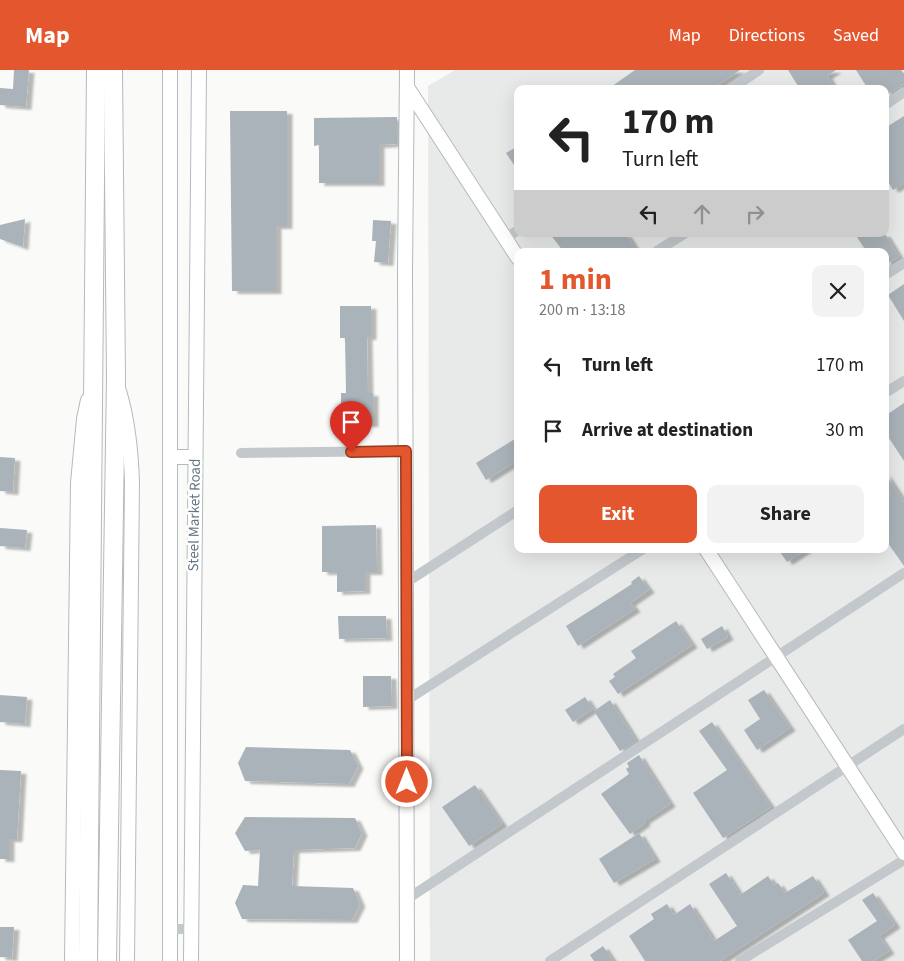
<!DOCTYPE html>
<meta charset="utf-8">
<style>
body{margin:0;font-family:"Source Sans 3",sans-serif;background:#f2f2f2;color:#222;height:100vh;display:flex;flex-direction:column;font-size:19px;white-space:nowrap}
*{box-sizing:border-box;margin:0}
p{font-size:16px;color:#767676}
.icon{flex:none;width:28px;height:28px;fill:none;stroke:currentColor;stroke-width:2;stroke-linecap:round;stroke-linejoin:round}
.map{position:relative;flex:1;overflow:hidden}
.panel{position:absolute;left:514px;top:178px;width:375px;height:305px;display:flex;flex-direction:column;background:#fff;border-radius:10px;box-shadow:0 5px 20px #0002}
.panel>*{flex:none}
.top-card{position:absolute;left:514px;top:15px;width:375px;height:152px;border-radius:10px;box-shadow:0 5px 20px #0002;background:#fff;color:#222;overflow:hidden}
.pin{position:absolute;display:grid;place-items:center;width:42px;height:42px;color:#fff;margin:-51px -21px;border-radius:50% 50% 50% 0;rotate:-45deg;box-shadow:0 0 5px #0007}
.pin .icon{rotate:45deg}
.me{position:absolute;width:55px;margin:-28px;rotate:0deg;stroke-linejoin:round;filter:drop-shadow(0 0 4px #0008)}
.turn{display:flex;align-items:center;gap:18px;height:105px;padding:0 25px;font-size:22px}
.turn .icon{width:65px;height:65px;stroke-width:2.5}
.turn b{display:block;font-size:35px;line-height:42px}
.lanes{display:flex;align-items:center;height:48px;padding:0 25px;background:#0003;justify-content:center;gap:25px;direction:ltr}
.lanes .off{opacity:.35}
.round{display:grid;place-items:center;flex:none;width:52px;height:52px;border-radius:10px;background:#f2f2f2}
.headline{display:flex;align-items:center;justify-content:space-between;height:85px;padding:0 25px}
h1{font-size:30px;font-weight:700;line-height:38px;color:#e4572e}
.action{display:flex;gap:10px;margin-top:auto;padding:10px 25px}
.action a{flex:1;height:58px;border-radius:10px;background:#e4572e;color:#fff;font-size:20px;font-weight:700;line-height:58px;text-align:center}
.action a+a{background:#f2f2f2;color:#222}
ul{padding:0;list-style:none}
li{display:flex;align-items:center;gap:15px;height:65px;padding:0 25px}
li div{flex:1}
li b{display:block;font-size:19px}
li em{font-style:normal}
header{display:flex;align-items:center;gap:30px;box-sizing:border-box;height:70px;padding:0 25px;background:#e4572e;color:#fff}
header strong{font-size:24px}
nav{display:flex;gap:28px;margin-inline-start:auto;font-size:18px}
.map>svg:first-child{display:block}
.built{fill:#e8e9e9;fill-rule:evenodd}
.building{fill:#aab3b9;filter:url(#shadow)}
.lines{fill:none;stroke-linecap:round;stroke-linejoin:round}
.secondary-casing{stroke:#b3babf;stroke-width:16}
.highway-casing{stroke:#b4b9bd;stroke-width:20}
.street{stroke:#c3c8cc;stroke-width:10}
.secondary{stroke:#fff;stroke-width:14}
.highway{stroke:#fff;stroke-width:18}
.route-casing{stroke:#94391e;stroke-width:12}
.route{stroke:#e4572e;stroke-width:9}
.labels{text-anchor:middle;stroke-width:5;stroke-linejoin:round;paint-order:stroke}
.street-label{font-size:15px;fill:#657683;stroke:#fff}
</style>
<header>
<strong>Map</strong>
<nav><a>Map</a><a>Directions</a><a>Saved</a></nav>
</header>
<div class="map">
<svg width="904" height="891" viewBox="0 0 904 891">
<defs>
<filter id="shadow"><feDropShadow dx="5.5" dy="3" stdDeviation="1" flood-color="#0004"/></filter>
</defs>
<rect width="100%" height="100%" fill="#fafaf8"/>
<path class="built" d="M455,0h449v891h-474l-2,-875zM518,19h367v145h-367zM518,181h367v298h-367z"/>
<g class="building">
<polygon points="14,0 29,0 26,37 0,35 0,18 13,19"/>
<polygon points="635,0 740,0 712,19 608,19"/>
<polygon points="788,0 836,0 827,6 835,19 800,19"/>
<polygon points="856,0 901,0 904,4 904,14 885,26 885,19 868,19"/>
<polygon points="230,41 287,41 287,156 276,156 276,221 232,221"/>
<polygon points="904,46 904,113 893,120 885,107 885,58"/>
<polygon points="397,47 397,74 379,75 379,113 319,113 319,75 314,76 314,48"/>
<polygon points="518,76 518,101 506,83"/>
<polygon points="25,149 23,177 0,169 0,155"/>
<polygon points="373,150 391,151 388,193 374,192 376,171 372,171"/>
<polygon points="550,164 626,164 637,181 563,181"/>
<polygon points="855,164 885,164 899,187 885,195 885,181 866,181"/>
<polygon points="904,214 904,251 888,225"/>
<polygon points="340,236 371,236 371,267 367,267 368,323 373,323 373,354 341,354 341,323 346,323 345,268 340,268"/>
<polygon points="904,333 904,391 885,362 885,346"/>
<polygon points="518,367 518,390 486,410 476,393"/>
<polygon points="0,387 15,388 13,422 0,421"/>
<polygon points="885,403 904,432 904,496 885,469"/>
<polygon points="376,455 377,502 365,502 365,521 337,522 337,502 322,502 322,456"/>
<polygon points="0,458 27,460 25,478 0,476"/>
<polygon points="778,479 807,479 787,492"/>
<polygon points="639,506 649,520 630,533 635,539 578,576 566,556 632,514 631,512"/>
<polygon points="338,546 386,546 387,568 339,569"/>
<polygon points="676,551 692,575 618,624 609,611 615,607 613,604 636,588 631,581"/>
<polygon points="722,556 728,567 707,579 701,569"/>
<polygon points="363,606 391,606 392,636 363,637"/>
<polygon points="764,620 790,658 757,680 744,660 760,649 748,630"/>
<polygon points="0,625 27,627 25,654 0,652"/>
<polygon points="585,627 593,639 573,652 565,640"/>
<polygon points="610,630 636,671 620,681 594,641"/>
<polygon points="712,652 771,737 723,768 693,723 727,700 699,661"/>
<polygon points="246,677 350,680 358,696 349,714 245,711 238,693"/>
<polygon points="639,685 670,734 644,751 645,753 630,764 601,724 629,704 626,699 629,697 627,693"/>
<polygon points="0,700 21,701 17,769 9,769 9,789 0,789"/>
<polygon points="475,715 502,754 469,776 442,737"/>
<polygon points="245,747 355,748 362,763 355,778 294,780 292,816 353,818 360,834 352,850 242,849 235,833 243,815 258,816 260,780 245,781 235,763"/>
<polygon points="639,763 655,789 614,813 599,789"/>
<polygon points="726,803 740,825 768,806 774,815 778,813 785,823 813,806 824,823 720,891 645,891 629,866 654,849 651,844 667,834 674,845 690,834 714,871 737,856 709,814"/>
<polygon points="873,823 895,855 879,866 889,881 873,891 862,891 848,870 877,851 862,830"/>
<polygon points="0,857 14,857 12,888 0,887"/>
<polygon points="603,876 613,891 594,891 590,885"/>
</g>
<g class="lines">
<g class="secondary-casing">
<g id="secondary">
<polyline points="407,17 518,188"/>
<path d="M119,321c9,30 12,59 13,91l-5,479"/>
<polyline points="170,387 195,387"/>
<polyline points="706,479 904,783"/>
<polyline points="72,891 78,413 84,349 88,330"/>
<polyline points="170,891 170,0"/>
<polyline points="191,891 199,0"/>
<polyline points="407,891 405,200 407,0"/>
</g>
</g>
<g class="highway-casing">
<g id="highway">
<polyline points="88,891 96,0"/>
<polyline points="107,891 116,308 113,0"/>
</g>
</g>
<g class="street">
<polyline points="731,19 759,0"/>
<polyline points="885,35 904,22"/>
<polyline points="505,169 518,160"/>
<polyline points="657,181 684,164"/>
<polyline points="885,205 904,193"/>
<polyline points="885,323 904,311"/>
<polyline points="241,383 406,381"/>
<polyline points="407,512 518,440"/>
<polyline points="407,630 643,479"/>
<polyline points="407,829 904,503"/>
<polyline points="170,859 192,859"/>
<polyline points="550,891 904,659"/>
<polyline points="740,891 904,790"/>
</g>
<use href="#secondary" class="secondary"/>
<use href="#highway" class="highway"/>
</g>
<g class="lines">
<g class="route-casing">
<polyline id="route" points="351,382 406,381 407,712"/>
</g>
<use href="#route" class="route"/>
</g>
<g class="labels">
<g class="street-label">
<text transform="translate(194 445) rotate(-89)" y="5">Steel Market Road</text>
</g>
</g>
</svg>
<div class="pin" style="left:351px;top:382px;background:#d93025"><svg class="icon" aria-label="arrive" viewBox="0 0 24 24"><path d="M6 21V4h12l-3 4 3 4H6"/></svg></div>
<svg class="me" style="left:407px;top:712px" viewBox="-20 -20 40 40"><circle r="17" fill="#e4572e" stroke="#fff" stroke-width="3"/><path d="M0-11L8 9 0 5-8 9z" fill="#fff"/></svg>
<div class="top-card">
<div class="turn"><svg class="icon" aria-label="left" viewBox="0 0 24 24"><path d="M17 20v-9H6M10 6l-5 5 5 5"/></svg><div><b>170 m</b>Turn left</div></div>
<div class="lanes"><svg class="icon" aria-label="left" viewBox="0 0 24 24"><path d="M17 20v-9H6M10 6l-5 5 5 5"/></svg><svg class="icon off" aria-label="ahead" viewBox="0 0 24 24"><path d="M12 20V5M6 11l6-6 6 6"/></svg><svg class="icon off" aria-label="right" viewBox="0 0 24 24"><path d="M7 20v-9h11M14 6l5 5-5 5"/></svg></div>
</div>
<section class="panel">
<div class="headline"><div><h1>1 min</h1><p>200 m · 13:18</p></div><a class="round"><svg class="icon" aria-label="close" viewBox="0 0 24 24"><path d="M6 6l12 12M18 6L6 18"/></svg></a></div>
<ul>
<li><svg class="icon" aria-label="left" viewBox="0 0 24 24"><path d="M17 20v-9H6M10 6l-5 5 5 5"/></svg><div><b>Turn left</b></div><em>170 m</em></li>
<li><svg class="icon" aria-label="arrive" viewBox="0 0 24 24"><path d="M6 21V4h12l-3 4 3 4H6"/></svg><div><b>Arrive at destination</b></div><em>30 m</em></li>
</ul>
<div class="action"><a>Exit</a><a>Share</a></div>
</section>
</div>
